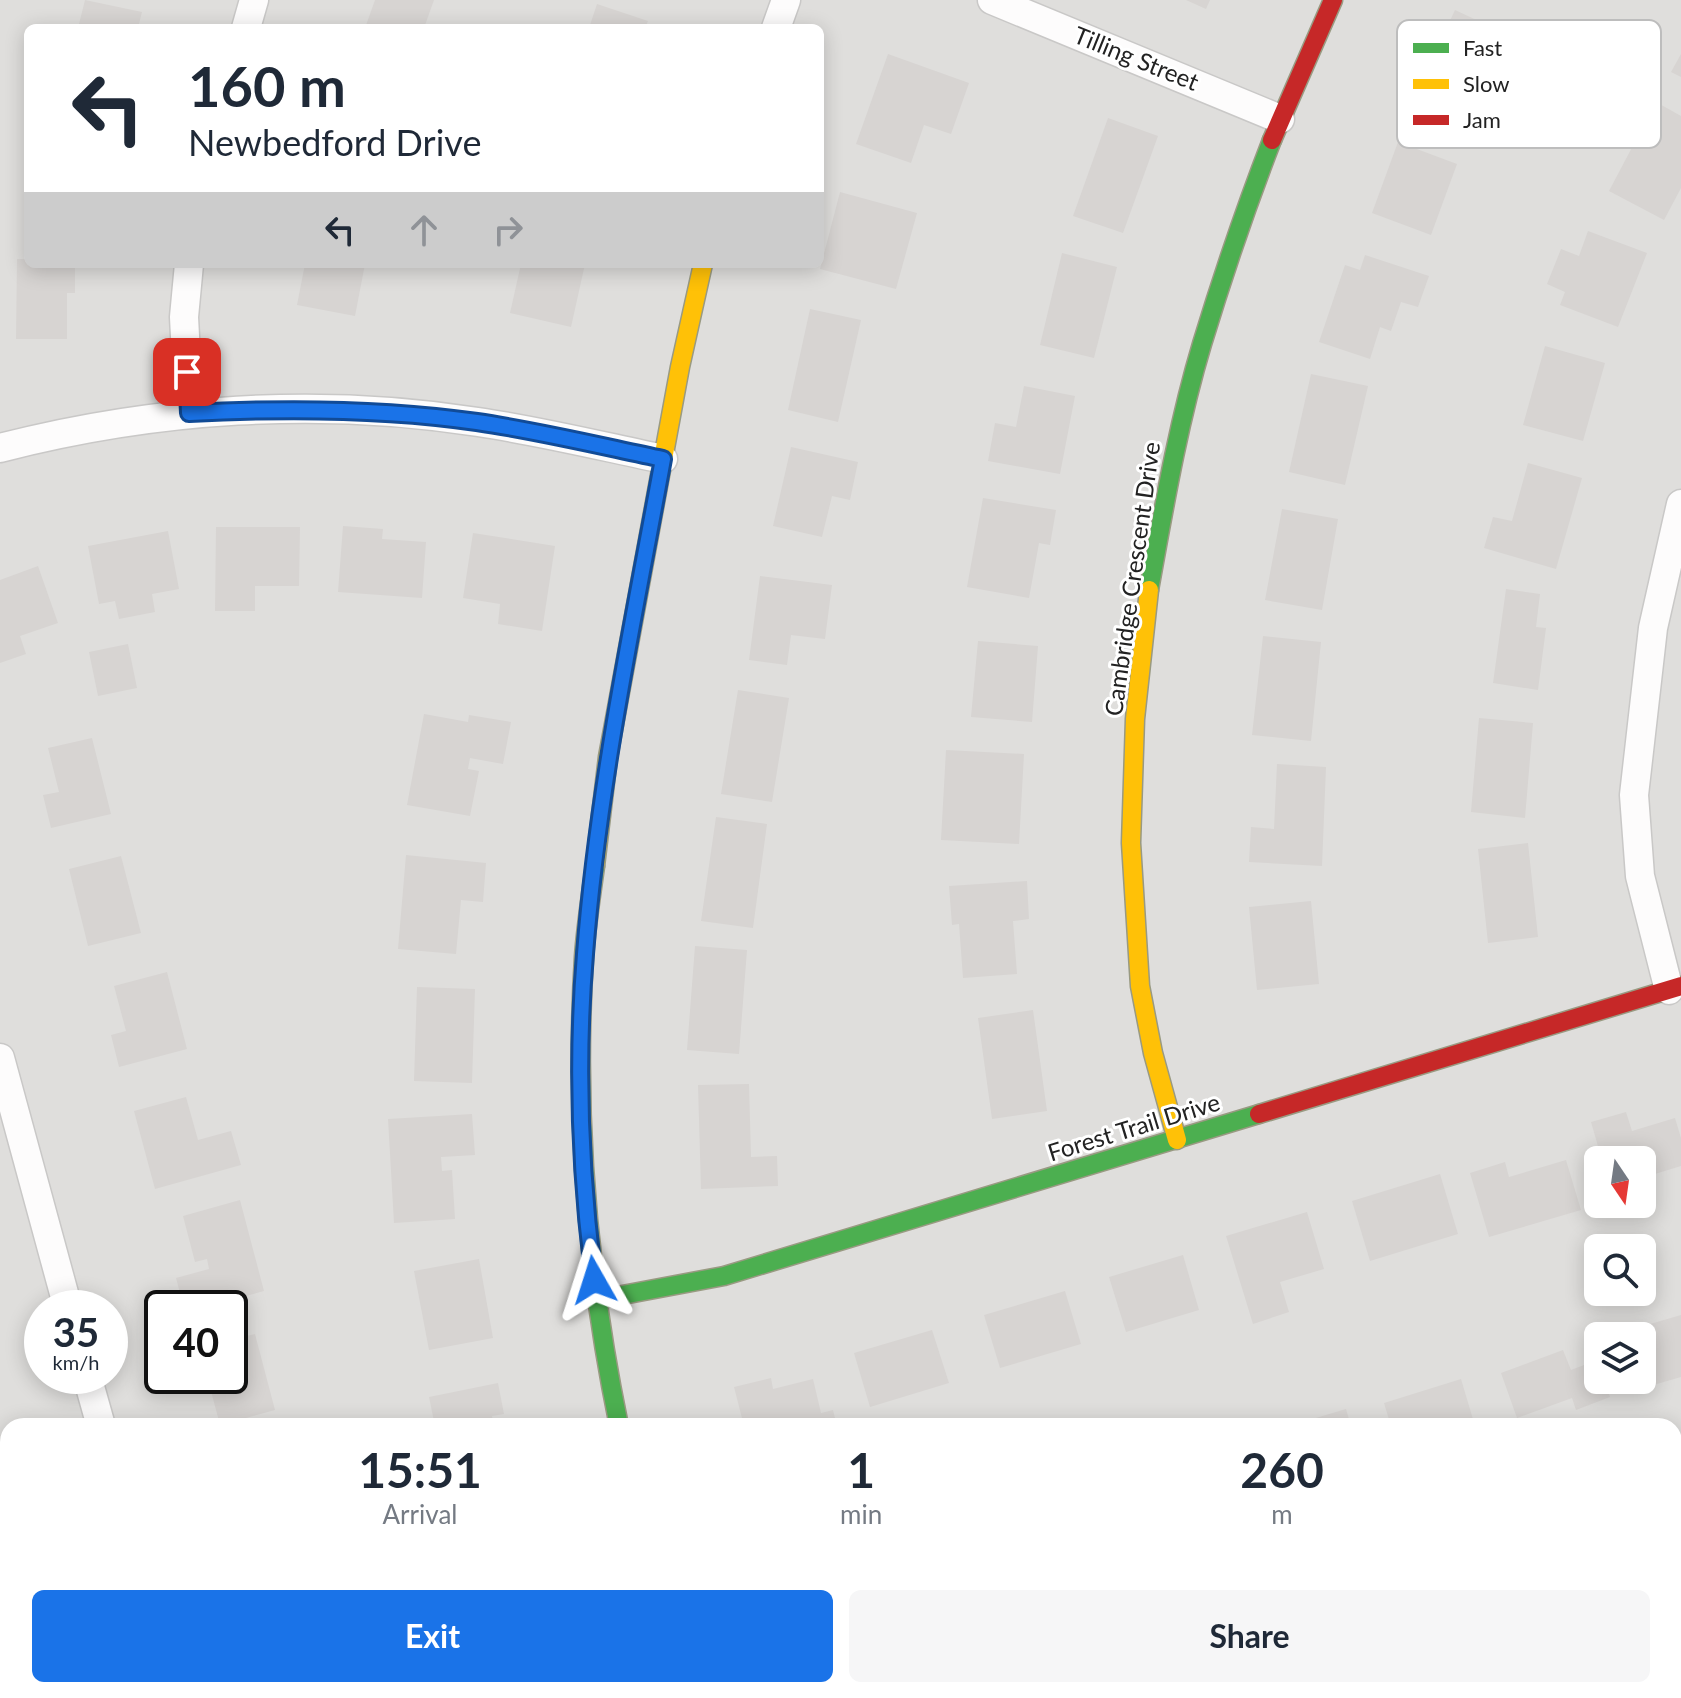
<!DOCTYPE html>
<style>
body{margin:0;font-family:Lato,sans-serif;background:#f6f6f7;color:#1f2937;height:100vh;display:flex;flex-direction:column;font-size:30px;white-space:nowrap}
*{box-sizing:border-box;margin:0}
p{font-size:26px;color:#747a83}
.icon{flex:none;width:44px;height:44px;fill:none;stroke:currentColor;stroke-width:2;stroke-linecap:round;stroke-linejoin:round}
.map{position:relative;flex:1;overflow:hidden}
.panel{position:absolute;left:0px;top:1418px;width:1682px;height:280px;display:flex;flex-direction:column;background:#fff;border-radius:24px 24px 0 0;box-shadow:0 4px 20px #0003}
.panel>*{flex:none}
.hud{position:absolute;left:24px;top:24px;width:800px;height:244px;border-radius:12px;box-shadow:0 4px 20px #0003;background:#fff;color:#1f2937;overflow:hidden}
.needle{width:52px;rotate:167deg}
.buttons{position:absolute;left:1584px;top:1146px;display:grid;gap:16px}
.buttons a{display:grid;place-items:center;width:72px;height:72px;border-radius:12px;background:#fff;box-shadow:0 4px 20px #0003;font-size:40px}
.speed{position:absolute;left:24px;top:1290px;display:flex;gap:16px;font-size:40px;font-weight:700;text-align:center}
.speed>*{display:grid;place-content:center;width:104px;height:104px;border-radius:50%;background:#fff;box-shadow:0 4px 20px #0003;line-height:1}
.speed small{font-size:20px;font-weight:400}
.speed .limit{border:4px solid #111;border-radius:12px;background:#fff;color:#111}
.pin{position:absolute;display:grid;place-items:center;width:68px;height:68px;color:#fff;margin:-34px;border-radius:16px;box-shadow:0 4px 12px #0006}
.me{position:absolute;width:88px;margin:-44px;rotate:354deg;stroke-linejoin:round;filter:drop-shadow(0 0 6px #0008)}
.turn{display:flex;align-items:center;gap:28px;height:168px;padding:0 32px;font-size:36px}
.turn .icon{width:104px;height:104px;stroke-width:2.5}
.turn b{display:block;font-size:56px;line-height:68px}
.lanes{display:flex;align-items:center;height:76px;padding:0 32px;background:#0003;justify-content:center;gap:40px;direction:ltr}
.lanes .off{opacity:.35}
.eta{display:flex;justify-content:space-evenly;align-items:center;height:136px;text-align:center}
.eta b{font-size:48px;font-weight:700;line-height:56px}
.primary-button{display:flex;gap:16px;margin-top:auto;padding:16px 32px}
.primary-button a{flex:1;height:92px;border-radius:12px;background:#1a73e8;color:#fff;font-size:32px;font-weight:700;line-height:92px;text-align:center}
.primary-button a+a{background:#f6f6f7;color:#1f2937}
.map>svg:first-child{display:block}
.residential{fill:#dfdedc;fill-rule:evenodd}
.building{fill:#d7d4d2}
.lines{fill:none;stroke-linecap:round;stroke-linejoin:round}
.street-casing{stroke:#c9c8c7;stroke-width:31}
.fast-casing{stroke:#999a82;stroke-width:21}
.slow-casing{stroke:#999a82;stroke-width:21}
.jam-casing{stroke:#999a82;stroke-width:21}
.street{stroke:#fdfcfc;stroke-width:28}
.fast{stroke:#4caf50;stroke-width:18}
.slow{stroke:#ffc107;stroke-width:18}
.jam{stroke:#c62828;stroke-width:18}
.route-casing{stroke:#114b97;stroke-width:20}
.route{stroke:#1a73e8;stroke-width:14}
.labels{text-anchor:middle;stroke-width:6;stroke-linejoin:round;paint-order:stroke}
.street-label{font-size:24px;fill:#222;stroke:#fff}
.key{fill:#fff;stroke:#bdbdbd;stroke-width:2}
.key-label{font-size:22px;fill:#222}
</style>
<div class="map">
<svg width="1681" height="1698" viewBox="0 0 1681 1698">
<rect width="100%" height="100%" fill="#f0eeeb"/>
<path class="residential" d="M0,0h1681v1698h-1681zM28,28h792v236h-792zM1598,1160h44v44h-44zM1598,1248h44v44h-44zM42,1308h68v68h-68zM162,1308h68v68h-68zM1598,1336h44v44h-44zM8,1426h1666v264h-1666z"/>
<g class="building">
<polygon points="85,0 142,12 138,28 78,28"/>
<polygon points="375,0 434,0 424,28 365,28"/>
<polygon points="1186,0 1210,0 1206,9"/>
<polygon points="597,4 648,21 645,28 589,28"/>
<polygon points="1455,10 1526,43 1509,78 1488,68 1463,120 1414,97"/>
<polygon points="888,54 969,83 951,134 924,125 911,163 856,144"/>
<polygon points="1681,54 1681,77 1671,72"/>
<polygon points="1656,102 1681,116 1681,188 1664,220 1609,191"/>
<polygon points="1108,118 1158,136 1123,233 1073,216"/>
<polygon points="1398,142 1457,164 1431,235 1372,213"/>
<polygon points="840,192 917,213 896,289 820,269"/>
<polygon points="1588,231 1647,253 1618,327 1560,305 1565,292 1547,284 1561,249 1579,256"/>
<polygon points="1062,253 1117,267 1094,358 1040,345"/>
<polygon points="1365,255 1429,276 1418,307 1401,302 1391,331 1380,327 1370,359 1319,342 1345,265 1360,270"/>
<polygon points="17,259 28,259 28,264 75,264 75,293 67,293 67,339 16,339"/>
<polygon points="305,264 365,264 355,316 297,305"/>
<polygon points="521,264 585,264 571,327 510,313"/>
<polygon points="810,309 861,320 838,422 788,410"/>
<polygon points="1545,346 1605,363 1583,441 1523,425"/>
<polygon points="1311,374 1368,386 1345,485 1289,472"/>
<polygon points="1024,386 1075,396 1060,474 988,461 995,423 1016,427"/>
<polygon points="791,447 858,462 850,500 832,496 822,537 773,526"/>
<polygon points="1528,463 1582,478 1556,569 1484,548 1493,517 1512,521"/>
<polygon points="983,498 1056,510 1050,545 1039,543 1029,598 967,587"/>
<polygon points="1282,509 1338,519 1322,610 1265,600"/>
<polygon points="343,526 383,529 382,539 426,542 422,598 338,592"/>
<polygon points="216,527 300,527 299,586 255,586 255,611 215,611"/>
<polygon points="168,531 179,589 152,594 155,612 119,619 115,601 99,604 88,546"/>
<polygon points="473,533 555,546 542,631 498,624 500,604 463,598"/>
<polygon points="38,566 58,623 20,636 26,654 0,663 0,580"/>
<polygon points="760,576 832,585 825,639 791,635 787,665 749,660"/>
<polygon points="1506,589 1540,594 1536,627 1546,628 1538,690 1493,683"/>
<polygon points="1263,636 1321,642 1311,741 1252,735"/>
<polygon points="978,641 1038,646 1032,722 971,717"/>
<polygon points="128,644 137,688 98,696 89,652"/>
<polygon points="738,690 789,698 772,802 721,794"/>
<polygon points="424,714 468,722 469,715 511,722 503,764 470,758 468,769 479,771 470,816 407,805"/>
<polygon points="1479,718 1533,723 1525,818 1471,812"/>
<polygon points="92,738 111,814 51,828 43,795 59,792 48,748"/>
<polygon points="946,750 1024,754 1019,844 941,840"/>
<polygon points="1277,764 1326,767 1322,866 1249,862 1251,827 1274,829"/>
<polygon points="716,817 767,824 753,928 701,921"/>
<polygon points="1528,843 1538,937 1488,943 1478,849"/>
<polygon points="406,855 486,863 483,902 461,900 456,954 398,949"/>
<polygon points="121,856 141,933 88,946 69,869"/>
<polygon points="1027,881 1029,919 1013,921 1017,974 963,978 959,924 952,925 949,886"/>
<polygon points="1311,901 1319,984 1257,990 1249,907"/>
<polygon points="695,946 747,950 739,1054 687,1050"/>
<polygon points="167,972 187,1049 119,1067 111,1035 126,1031 114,986"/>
<polygon points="417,987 475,989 472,1083 414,1081"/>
<polygon points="1033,1010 1047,1111 992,1119 978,1018"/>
<polygon points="749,1084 751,1157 777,1156 778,1186 701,1189 698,1085"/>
<polygon points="186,1097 198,1140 231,1131 241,1165 155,1189 134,1111"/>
<polygon points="1626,1112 1632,1131 1675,1118 1681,1138 1681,1166 1645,1177 1648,1186 1642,1187 1642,1160 1602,1160 1591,1122"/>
<polygon points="472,1114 475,1155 441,1157 442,1171 452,1170 455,1219 394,1223 388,1119"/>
<polygon points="1566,1160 1581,1210 1489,1237 1470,1173 1505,1162 1509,1177"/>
<polygon points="1440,1174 1458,1234 1370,1261 1352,1201"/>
<polygon points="240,1200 264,1291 202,1308 184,1308 176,1278 209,1269 207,1259 195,1262 183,1216"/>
<polygon points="1307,1212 1324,1269 1280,1282 1289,1312 1253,1324 1226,1236"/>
<polygon points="1183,1255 1199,1310 1126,1332 1109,1277"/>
<polygon points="479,1259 493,1338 429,1350 414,1271"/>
<polygon points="1065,1291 1081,1344 1000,1368 984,1315"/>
<polygon points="1681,1315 1681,1377 1650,1386 1642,1361 1642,1336 1635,1336 1633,1329"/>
<polygon points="932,1330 949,1383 870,1407 854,1353"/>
<polygon points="255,1334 275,1410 220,1425 207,1376 230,1376 230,1340"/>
<polygon points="1563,1350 1571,1370 1597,1360 1598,1380 1604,1380 1610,1397 1576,1410 1572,1398 1517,1418 1501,1373"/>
<polygon points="771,1378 773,1389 813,1379 821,1413 833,1410 837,1426 744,1426 734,1387"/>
<polygon points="1461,1379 1475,1426 1391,1426 1384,1403"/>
<polygon points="498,1383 504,1414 492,1416 494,1426 435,1426 429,1397"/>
<polygon points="1346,1409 1351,1426 1311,1426 1309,1420"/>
<polygon points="0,1483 6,1500 0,1502"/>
<polygon points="8,1560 8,1649 0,1651 0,1562"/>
<polygon points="1681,1612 1681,1684 1674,1686 1674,1614"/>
<polygon points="10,1690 61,1690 63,1698 0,1698 0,1693"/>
<polygon points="515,1690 571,1690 573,1698 517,1698"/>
<polygon points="1421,1690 1480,1690 1483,1698 1397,1698"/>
</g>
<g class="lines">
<g class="street-casing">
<g id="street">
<polyline points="992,0 1280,119"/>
<polyline points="246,28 254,0"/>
<polyline points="776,28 786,0"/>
<polyline points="189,413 184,317 189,264"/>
<path d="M0,448c155,-40 319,-51 478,-26 62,9 123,24 185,37"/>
<polyline points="1669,990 1640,876 1634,795 1653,628 1681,504"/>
<polyline points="0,1058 68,1308"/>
<polyline points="87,1376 101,1426"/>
<polyline points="1674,1494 1681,1492"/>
<polyline points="173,1690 175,1698"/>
<polyline points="690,1690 693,1698"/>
<polyline points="1570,1690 1573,1698"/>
<polyline points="1004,1698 1030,1690"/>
</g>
</g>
<g class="fast-casing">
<g id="fast">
<path d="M1149,590c15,-83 29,-166 53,-246 21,-69 44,-137 70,-204"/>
<path d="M595,866c-4,30 -9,61 -11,91 -10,159 3,314 35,469"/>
<polyline points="596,1300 724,1276 1259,1114"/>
</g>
</g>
<g class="slow-casing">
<g id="slow">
<polyline points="1149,590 1135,719 1131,843 1140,986 1153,1053 1177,1140"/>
<polyline points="595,866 608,757 680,367 703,264"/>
</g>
</g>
<g class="jam-casing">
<g id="jam">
<polyline points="1272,140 1333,0"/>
<polyline points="1259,1114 1681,986"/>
</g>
</g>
<use href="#street" class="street"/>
<use href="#fast" class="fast"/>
<use href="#slow" class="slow"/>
<use href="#jam" class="jam"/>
</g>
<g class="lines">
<g class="route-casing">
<path id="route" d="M187,372l2,41c96,-5 192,-5 288,9 62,9 124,24 186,37 -30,164 -65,328 -78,495 -9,108 -5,218 9,326"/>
</g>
<use href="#route" class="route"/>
</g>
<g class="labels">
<g class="street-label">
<text transform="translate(1136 59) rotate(22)" y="8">Tilling Street</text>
<text transform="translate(1133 579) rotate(-82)" y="8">Cambridge Crescent Drive</text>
<text transform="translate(1134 1128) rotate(-17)" y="8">Forest Trail Drive</text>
</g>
</g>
<rect x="1397" y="20" width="264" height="128" rx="12" class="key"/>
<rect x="1413" y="43" width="36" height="10" fill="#4caf50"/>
<rect x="1413" y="79" width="36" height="10" fill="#ffc107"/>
<rect x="1413" y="115" width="36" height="10" fill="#c62828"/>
<g class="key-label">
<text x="1463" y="56">Fast</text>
<text x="1463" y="92">Slow</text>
<text x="1463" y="128">Jam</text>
</g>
</svg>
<div class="buttons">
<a><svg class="needle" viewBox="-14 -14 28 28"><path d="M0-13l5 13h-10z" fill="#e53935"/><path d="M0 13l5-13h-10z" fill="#747a83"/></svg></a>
<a><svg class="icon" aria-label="search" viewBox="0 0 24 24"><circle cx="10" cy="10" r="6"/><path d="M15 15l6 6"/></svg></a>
<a><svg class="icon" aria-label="layers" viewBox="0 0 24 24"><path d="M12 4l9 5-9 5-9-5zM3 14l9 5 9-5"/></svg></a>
</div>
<div class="speed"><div>35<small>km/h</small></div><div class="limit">40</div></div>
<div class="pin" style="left:187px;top:372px;background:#d93025"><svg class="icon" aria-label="arrive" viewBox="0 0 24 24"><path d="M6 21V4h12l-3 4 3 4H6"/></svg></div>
<svg class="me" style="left:594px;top:1280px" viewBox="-20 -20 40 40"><path d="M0-17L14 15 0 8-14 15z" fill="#1a73e8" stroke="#fff" stroke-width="4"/></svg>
<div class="hud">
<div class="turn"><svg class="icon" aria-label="left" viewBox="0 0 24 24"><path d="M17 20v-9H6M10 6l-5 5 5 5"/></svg><div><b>160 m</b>Newbedford Drive</div></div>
<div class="lanes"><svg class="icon" aria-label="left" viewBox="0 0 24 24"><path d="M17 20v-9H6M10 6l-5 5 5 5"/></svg><svg class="icon off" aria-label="ahead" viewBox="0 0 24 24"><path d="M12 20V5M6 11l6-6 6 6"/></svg><svg class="icon off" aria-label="right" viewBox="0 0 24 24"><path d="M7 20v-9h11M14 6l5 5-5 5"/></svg></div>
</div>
<section class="panel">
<div class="eta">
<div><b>15:51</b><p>Arrival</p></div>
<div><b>1</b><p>min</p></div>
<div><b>260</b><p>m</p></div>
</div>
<div class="primary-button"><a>Exit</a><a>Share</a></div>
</section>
</div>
